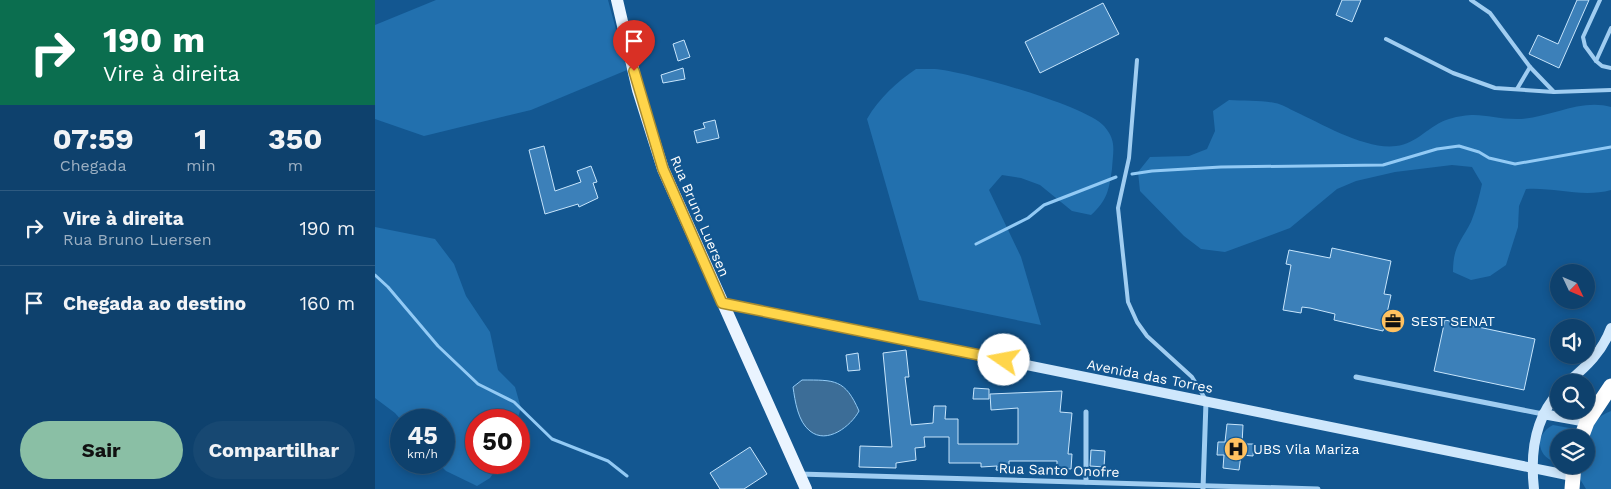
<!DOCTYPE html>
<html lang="pt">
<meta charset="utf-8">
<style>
body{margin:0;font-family:"Work Sans",sans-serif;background:#174872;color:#f1f3f6;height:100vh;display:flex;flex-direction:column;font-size:19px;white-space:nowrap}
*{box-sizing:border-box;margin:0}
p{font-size:16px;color:#9bafc2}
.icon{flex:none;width:28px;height:28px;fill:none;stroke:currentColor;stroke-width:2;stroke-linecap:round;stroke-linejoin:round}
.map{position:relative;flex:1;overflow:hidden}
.sheet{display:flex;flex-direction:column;background:#0e416d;width:375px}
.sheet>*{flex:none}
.hud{background:#0b6e4f;color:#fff;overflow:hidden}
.needle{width:32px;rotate:134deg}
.controls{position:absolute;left:1175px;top:264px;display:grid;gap:10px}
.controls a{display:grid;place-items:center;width:45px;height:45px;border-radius:50%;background:#0e416d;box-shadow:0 2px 8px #0003,0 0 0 1px #2e5a80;font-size:25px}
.speed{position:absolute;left:15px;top:409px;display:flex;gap:10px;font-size:25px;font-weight:700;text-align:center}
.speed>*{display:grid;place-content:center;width:65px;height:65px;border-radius:50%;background:#0e416d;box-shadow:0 2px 8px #0003,0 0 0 1px #2e5a80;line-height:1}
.speed small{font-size:12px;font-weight:400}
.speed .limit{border:8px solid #d22;background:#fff;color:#111}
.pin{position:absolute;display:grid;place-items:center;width:42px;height:42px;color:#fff;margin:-51px -21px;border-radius:50% 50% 50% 0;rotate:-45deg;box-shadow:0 0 5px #0007}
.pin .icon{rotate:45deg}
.me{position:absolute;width:55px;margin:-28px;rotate:282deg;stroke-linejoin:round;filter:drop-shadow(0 0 4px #0008)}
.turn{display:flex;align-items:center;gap:18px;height:105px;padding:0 20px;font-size:22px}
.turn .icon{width:65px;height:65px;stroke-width:2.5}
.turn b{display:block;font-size:35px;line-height:42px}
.eta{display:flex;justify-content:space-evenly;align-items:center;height:85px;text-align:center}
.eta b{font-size:30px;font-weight:700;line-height:35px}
.button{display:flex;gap:10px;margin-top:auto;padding:10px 20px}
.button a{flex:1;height:58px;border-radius:30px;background:#8abfa5;color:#111;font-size:20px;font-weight:700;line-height:58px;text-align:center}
.button a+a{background:#174872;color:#f1f3f6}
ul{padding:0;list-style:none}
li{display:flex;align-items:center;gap:15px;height:75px;padding:0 20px;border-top:1px solid #2e5a80}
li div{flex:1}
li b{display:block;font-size:19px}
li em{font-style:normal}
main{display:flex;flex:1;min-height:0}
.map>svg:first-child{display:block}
.green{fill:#2270ae}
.water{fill:#3c6d97;stroke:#92caf5}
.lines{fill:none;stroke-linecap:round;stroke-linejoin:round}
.stream{stroke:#92caf5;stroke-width:3}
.building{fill:#3c80b9;stroke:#c7e5fc}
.lane{stroke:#a0cdf1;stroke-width:4}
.street{stroke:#a0cdf1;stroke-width:5}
.secondary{stroke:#cee7fc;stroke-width:10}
.primary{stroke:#eaf4ff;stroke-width:12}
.highway{stroke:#fff;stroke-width:15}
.route-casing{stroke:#a68a30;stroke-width:12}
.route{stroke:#ffd54a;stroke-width:9}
.labels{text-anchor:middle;stroke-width:4;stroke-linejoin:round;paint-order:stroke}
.street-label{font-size:14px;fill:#fff;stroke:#135791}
.poi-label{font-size:14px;fill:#fff;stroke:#135791;text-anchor:start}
</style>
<main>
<section class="sheet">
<div class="hud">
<div class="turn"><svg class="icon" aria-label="right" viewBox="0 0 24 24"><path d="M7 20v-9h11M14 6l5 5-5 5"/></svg><div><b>190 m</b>Vire à direita</div></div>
</div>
<div class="eta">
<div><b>07:59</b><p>Chegada</p></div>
<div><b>1</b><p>min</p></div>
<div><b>350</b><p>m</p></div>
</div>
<ul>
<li><svg class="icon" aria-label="right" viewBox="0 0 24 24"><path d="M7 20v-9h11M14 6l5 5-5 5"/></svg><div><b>Vire à direita</b><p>Rua Bruno Luersen</p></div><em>190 m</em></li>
<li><svg class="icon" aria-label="arrive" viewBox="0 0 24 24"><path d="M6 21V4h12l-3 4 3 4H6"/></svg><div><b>Chegada ao destino</b></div><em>160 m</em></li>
</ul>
<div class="button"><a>Sair</a><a>Compartilhar</a></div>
</section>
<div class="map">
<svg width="1236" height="489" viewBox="0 0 1236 489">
<rect width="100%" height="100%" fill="#135791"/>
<g class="green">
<polygon points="61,0 233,0 252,70 156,110 49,136 0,119 0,25"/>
<path d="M541,69c6,0 13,0 19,0 29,2 152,37 169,57 13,15 9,24 8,43 -3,21 -5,32 -21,46l-19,-4 -32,-26 -19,-7 -19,-3 -13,15 32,67 20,68 -122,-25 -52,-181c12,-21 30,-37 49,-50z"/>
<path d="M854,100c14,1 33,0 46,3 7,1 14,6 21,9 26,12 70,38 100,34 21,-2 33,-21 53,-27 30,-9 40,0 68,0 31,0 63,-21 94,-12v83c-29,8 -56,-3 -85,-1l-7,17 -1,21 -12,38 -16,11 -19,4 -18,-8c0,-25 7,-29 18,-50 5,-12 8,-25 11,-38l-10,-17 -20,-2 -57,7 -39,9 -19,8 -47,39 -65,24 -24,-3 -17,-13 -44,-45 -2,-19 12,-15 39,-1 18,-7 8,-18 -2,-20z"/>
<polygon points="0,227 60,239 79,264 91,296 115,332 123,370 140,387 146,408 142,420 101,420 101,462 125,463 115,478 102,486 71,471 63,463 69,462 69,420 26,420 20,413 0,398"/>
<path d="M1236,411v78h-25l-6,-10v-14h6c0,-23 -1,-44 25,-54z"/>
<path d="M1178,425l22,4 -2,8 -14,1v25c-22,-4 -26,-28 -6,-38z"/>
</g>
<path class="water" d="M427,380c33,0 43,-1 57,31 -8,15 -32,34 -49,20 -12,-9 -15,-30 -17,-44z"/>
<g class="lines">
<g class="stream">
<polyline points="757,174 777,171 846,167 1008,165 1062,149 1084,146 1104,152 1114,158 1140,164 1236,147"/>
<polyline points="601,244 653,218 669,205 741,177"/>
<polyline points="0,275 13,287 63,346 103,384 139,402 177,439 233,461 252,476"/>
</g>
</g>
<g class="building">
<polygon points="967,0 986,0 977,22 961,15"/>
<polygon points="1202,0 1214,0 1184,68 1154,54 1163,35 1183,44"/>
<polygon points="728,3 744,34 665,73 650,42"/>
<polygon points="309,40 315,57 303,61 298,44"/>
<polygon points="308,68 310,79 288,83 286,75"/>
<polygon points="340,120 344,138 322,143 319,131 330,128 328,123"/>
<polygon points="169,146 180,191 206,182 202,171 216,166 222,182 218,183 223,198 204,207 203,204 170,214 154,150"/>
<polygon points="957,248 1016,261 1009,294 1016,295 1008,331 959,320 960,314 935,308 927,307 926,313 908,310 916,265 911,264 914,250 955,258"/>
<polygon points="1070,320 1160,339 1149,390 1059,371"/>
<polygon points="531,350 534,377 530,377 536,425 558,423 559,406 571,406 570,419 583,419 583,444 643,444 643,408 616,410 615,394 687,391 685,412 697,413 693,454 697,454 696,469 682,468 682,461 634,461 634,471 621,470 622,466 606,467 606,463 574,463 574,437 549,437 550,447 540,448 541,460 521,463 521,468 484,467 485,446 517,447 508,353"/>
<polygon points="483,353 485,370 473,371 471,355"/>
<polygon points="599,388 614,389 614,399 598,399"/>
<polygon points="852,424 868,425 867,444 879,444 878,456 866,455 864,470 848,468 849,455 842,455 843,442 850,442"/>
<polygon points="375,447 392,474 369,489 345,489 335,473"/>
<polygon points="716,450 730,451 729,467 715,466"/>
</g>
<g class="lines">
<g class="lane">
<polyline points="1096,0 1115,13 1155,67 1179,92"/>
<polyline points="1236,28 1221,61 1227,66 1236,68"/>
<polyline points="1011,39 1078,73 1120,88 1179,92 1236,90"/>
<polyline points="762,60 754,158 743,208 753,302 762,322 772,336 817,377 831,400"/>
<polyline points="1221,61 1210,46 1208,37 1225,0"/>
<polyline points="1142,89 1155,67"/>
</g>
<g class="street">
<polyline points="981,377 1168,414"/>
<polyline points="424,474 943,489"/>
<polyline points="711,482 711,412"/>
<polyline points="828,489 831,402"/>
</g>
<g class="secondary">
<polyline points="347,303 1197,476"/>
<path d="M1193,382c19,-16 34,-30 43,-54"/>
<polyline points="1168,414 1212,422"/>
<path d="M1159,489c-4,-35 0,-70 25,-97"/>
</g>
<polyline class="primary" points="242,0 263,90 288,169 431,489"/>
<g class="highway">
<polyline points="1206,438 1212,422 1236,386"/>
<polyline points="1197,489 1199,465"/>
</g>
</g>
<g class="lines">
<g class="route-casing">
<polyline id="route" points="259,71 288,169 347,303 629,360"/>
</g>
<use href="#route" class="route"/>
</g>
<defs>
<g id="office-disc" transform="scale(1.25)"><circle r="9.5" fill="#ffc160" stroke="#135791"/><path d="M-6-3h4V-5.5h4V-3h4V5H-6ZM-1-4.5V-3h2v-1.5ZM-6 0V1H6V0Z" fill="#111"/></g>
<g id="hospital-disc" transform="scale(1.25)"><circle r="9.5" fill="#ffc160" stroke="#135791"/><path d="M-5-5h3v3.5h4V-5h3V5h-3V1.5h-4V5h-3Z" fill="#111"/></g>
</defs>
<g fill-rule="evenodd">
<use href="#office-disc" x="1018" y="321"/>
<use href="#hospital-disc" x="861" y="449"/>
</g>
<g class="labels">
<g class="street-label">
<text transform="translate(325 216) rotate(67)" y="5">Rua Bruno Luersen</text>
<text transform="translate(775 376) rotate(11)" y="5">Avenida das Torres</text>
<text transform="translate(684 470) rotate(2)" y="5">Rua Santo Onofre</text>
</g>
<g class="poi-label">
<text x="1036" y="326">SEST SENAT</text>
<text x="878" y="454">UBS Vila Mariza</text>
</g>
</g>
</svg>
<div class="controls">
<a><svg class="needle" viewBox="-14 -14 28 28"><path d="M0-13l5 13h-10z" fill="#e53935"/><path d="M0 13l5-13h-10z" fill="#9bafc2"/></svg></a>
<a><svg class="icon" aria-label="sound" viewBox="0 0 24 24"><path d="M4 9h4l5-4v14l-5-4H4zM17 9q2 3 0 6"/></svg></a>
<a><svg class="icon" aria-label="search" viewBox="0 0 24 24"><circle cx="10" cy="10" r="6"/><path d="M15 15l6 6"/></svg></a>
<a><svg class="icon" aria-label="layers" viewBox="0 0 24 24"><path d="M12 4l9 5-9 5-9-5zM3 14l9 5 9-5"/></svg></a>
</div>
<div class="speed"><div>45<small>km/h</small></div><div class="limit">50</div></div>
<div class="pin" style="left:259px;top:71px;background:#d93025"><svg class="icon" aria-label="arrive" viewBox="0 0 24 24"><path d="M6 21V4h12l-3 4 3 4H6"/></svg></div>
<svg class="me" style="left:629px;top:360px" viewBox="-20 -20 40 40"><circle r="19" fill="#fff"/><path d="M0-13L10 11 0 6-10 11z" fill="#ffd54a"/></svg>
</div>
</main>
